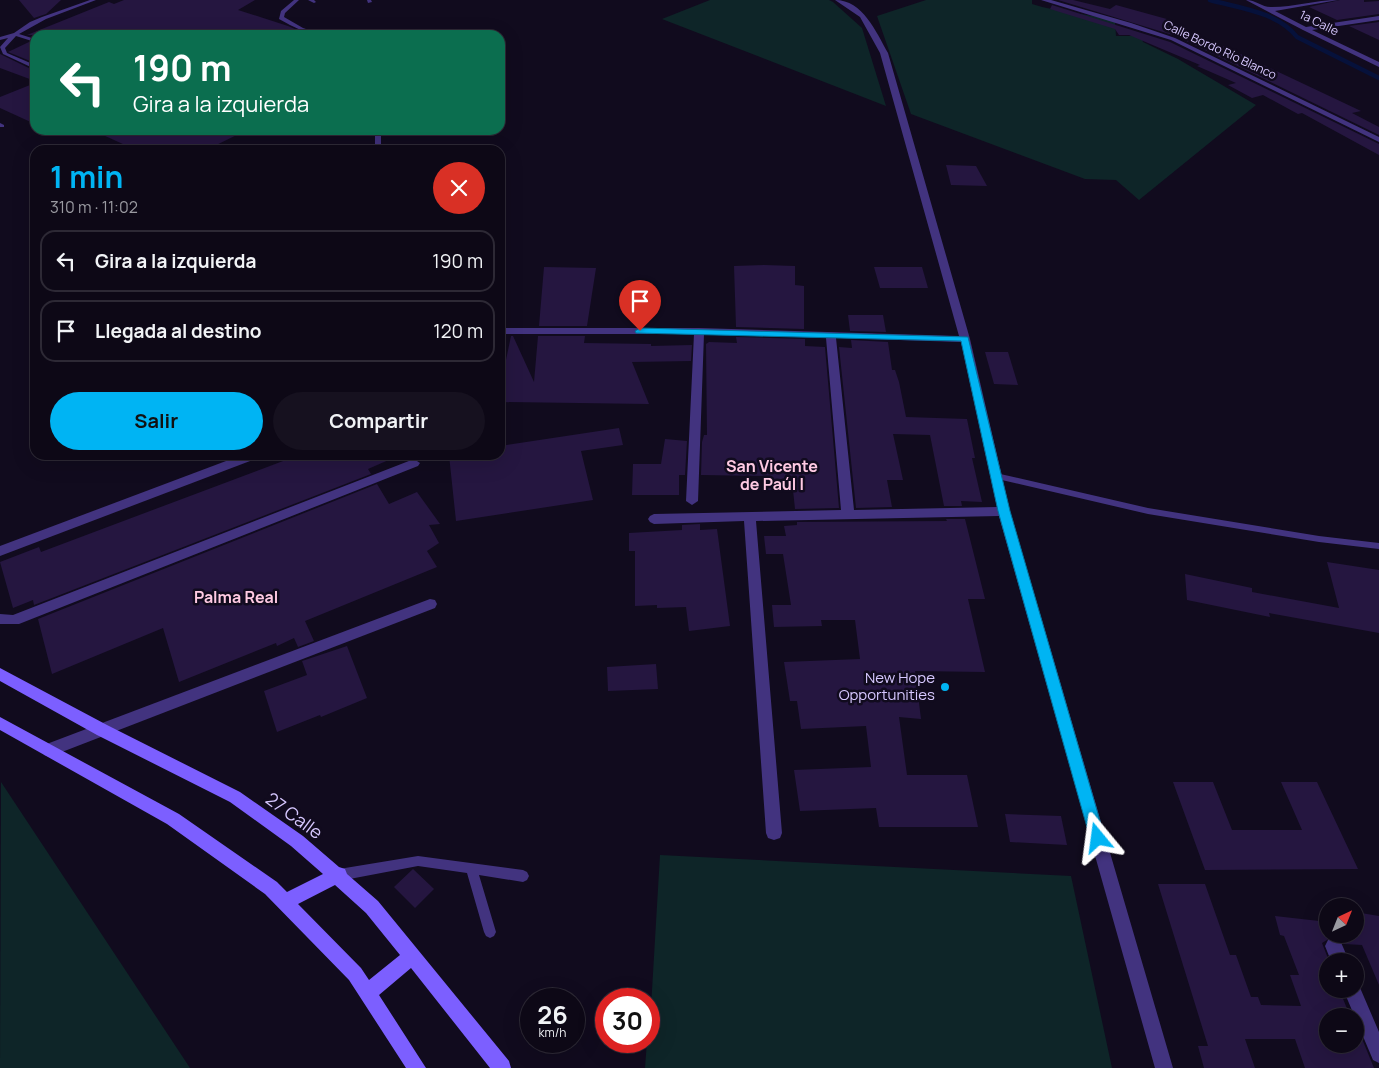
<!DOCTYPE html>
<html lang="es">
<meta charset="utf-8">
<style>
body{margin:0;font-family:Manrope,sans-serif;background:#16111f;color:#f1f3f6;height:100vh;display:flex;flex-direction:column;font-size:19px;white-space:nowrap}
*{box-sizing:border-box;margin:0}
p{font-size:16px;color:#9a9aa1}
.icon{flex:none;width:28px;height:28px;fill:none;stroke:currentColor;stroke-width:2;stroke-linecap:round;stroke-linejoin:round}
.map{position:relative;flex:1;overflow:hidden}
.side{position:absolute;left:30px;top:145px;width:475px;height:315px;display:flex;flex-direction:column;background:#0d0816;border-radius:15px;box-shadow:0 5px 20px #0002,0 0 0 1px #2d2935}
.side>*{flex:none}
.banner{position:absolute;left:30px;top:30px;width:475px;height:105px;border-radius:15px;box-shadow:0 5px 20px #0002,0 0 0 1px #2d2935;background:#0b6e4f;color:#fff;overflow:hidden}
.needle{width:32px;rotate:43deg}
.fabs{position:absolute;left:1319px;top:898px;display:grid;gap:10px}
.fabs a{display:grid;place-items:center;width:45px;height:45px;border-radius:50%;background:#0d0816;box-shadow:0 5px 20px #0002,0 0 0 1px #2d2935;font-size:25px}
.speed{position:absolute;left:520px;top:988px;display:flex;gap:10px;font-size:25px;font-weight:700;text-align:center}
.speed>*{display:grid;place-content:center;width:65px;height:65px;border-radius:50%;background:#0d0816;box-shadow:0 5px 20px #0002,0 0 0 1px #2d2935;line-height:1}
.speed small{font-size:12px;font-weight:400}
.speed .limit{border:8px solid #d22;background:#fff;color:#111}
.pin{position:absolute;display:grid;place-items:center;width:42px;height:42px;color:#fff;margin:-51px -21px;border-radius:50% 50% 50% 0;rotate:-45deg;box-shadow:0 0 5px #0007}
.pin .icon{rotate:45deg}
.me{position:absolute;width:55px;margin:-28px;rotate:344deg;stroke-linejoin:round;filter:drop-shadow(0 0 4px #0008)}
.turn{display:flex;align-items:center;gap:18px;height:105px;padding:0 20px;font-size:22px}
.turn .icon{width:65px;height:65px;stroke-width:2.5}
.turn b{display:block;font-size:35px;line-height:42px}
.round{display:grid;place-items:center;flex:none;width:52px;height:52px;border-radius:26px;background:#16111f}
.summary{display:flex;align-items:center;justify-content:space-between;height:85px;padding:0 20px}
h1{font-size:30px;font-weight:700;line-height:38px;color:#00b4f3}
.button{display:flex;gap:10px;margin-top:auto;padding:10px 20px}
.button a{flex:1;height:58px;border-radius:30px;background:#00b4f3;color:#111;font-size:20px;font-weight:700;line-height:58px;text-align:center}
.button a+a{background:#16111f;color:#f1f3f6}
ul{padding:0;list-style:none}
li{display:flex;align-items:center;gap:15px;height:62px;margin:0 10px 8px;padding:0 10px;border:2px solid #2d2935;border-radius:15px}
li div{flex:1}
li b{display:block;font-size:19px}
li em{font-style:normal}
.map>svg:first-child{display:block}
.green{fill:#0e2528}
.lines{fill:none;stroke-linecap:round;stroke-linejoin:round}
.stream{stroke:#06113b;stroke-width:4.5}
.building{fill:#251640}
.lane{fill:#42337f;fill-rule:evenodd}
.street{fill:#42337f;fill-rule:evenodd}
.secondary{fill:#7c5fff;fill-rule:evenodd}
.route{fill:#00b4f3;stroke:#00759e}
.poi-dot{fill:#00b4f3;stroke:#110b1e;stroke-width:2}
.labels{text-anchor:middle;stroke-width:5;stroke-linejoin:round;paint-order:stroke}
.far-street-label{font-size:12px;fill:#d7c8ff;stroke:#110b1e}
.poi-label{font-size:15px;fill:#d7c8ff;stroke:#110b1e;text-anchor:end}
.neighbourhood-label{font-size:16px;font-weight:bold;fill:#ffcae3;stroke:#110b1e}
.near-street-label{font-size:18px;fill:#d7c8ff;stroke:#110b1e}
</style>
<div class="map">
<svg width="1379" height="1068" viewBox="0 0 1379 1068">
<rect width="100%" height="100%" fill="#110b1e"/>
<g class="green">
<polygon points="710,0 829,0 833,2 862,28 886,106 662,19"/>
<path d="M926,0h106v4c27,9 56,9 83,17l1,15h25l2,6 35,17 78,46 -117,95 -23,-20 -31,-1 -174,-65 -34,-98z"/>
<polygon points="1,782 190,1068 0,1068"/>
<polygon points="660,855 1071,876 1112,1068 645,1068 647,1041 649,1041"/>
</g>
<g class="lines">
<path class="stream" d="M1210,0c29,8 68,12 87,37l82,41"/>
</g>
<g class="building">
<polygon points="19,0 61,0 46,14 34,18"/>
<polygon points="124,0 255,0 238,10 288,26 304,33 304,35 27,35 109,2 114,4"/>
<polygon points="1058,0 1073,0 1110,9 1116,5 1174,21 1164,24 1230,49 1361,111 1352,113 1379,127 1379,135 1176,36"/>
<polygon points="1340,0 1364,0 1364,2 1379,1 1379,14 1337,20 1309,7"/>
<polygon points="1052,5 1170,42 1379,144 1379,155 1302,113 1298,114 1263,95 1252,98 1228,85 1236,83 1197,66 1200,65 1129,35 1119,35 1115,29 1050,9"/>
<polygon points="1379,22 1379,40 1349,26"/>
<polygon points="29,42 35,44 35,63 8,52"/>
<polygon points="0,54 35,71 35,81 0,68"/>
<polygon points="35,83 35,124 0,108 0,97"/>
<polygon points="92,130 247,130 206,150 136,150"/>
<polygon points="946,165 976,166 987,186 951,185"/>
<polygon points="764,265 795,266 795,285 804,286 804,329 736,327 734,266"/>
<polygon points="544,267 596,268 587,326 539,326"/>
<polygon points="874,267 922,267 928,288 880,288"/>
<polygon points="848,315 883,315 886,332 850,331"/>
<polygon points="511,336 513,336 534,382 538,336 585,336 584,343 651,344 651,346 692,345 691,361 632,362 649,404 500,402 500,379 502,379"/>
<polygon points="736,337 805,339 805,346 825,347 839,508 795,509 793,490 767,490 766,476 701,475 702,442 704,435 707,435 706,344 709,342 737,343"/>
<polygon points="851,340 888,342 892,370 895,370 899,382 906,417 967,419 975,458 972,458 982,502 961,501 962,506 944,506 930,435 893,434 903,480 887,480 892,507 856,508 839,347 852,348"/>
<polygon points="985,352 1008,352 1018,385 994,384"/>
<polygon points="619,428 623,445 581,451 593,500 456,521 449,455 500,455 500,446"/>
<polygon points="665,439 687,441 685,475 679,475 679,495 632,495 633,464 661,464"/>
<polygon points="299,455 400,455 368,469 371,474 34,605 33,600 13,608 0,562 39,547 41,552"/>
<polygon points="377,484 389,504 417,492 440,524 429,525 439,543 427,551 437,567 305,621 314,641 298,647 294,638 277,646 276,643 179,682 163,628 52,674 38,619"/>
<polygon points="946,519 965,519 985,599 968,599 985,672 915,671 921,719 899,717 907,775 967,775 978,827 879,827 876,808 800,811 794,770 871,767 866,726 801,729 797,701 790,701 784,662 860,659 855,620 821,620 822,626 774,627 772,605 791,605 783,554 766,554 764,536 786,536 784,526 797,525 797,522 947,521"/>
<polygon points="700,524 700,530 717,529 730,626 689,631 686,607 657,608 657,605 635,606 635,551 629,551 629,533 682,530 682,525"/>
<polygon points="1327,562 1379,570 1379,633 1269,613 1270,617 1187,600 1185,574 1252,588 1252,592 1339,608"/>
<polygon points="347,646 367,698 321,717 320,715 277,732 264,691 307,675 302,661"/>
<polygon points="656,664 658,689 608,691 607,667"/>
<polygon points="1173,782 1213,782 1232,830 1302,830 1281,782 1317,782 1358,869 1205,870"/>
<polygon points="1005,814 1061,816 1067,845 1010,842"/>
<polygon points="413,869 434,889 415,908 394,887"/>
<polygon points="1158,884 1205,884 1230,955 1236,955 1251,997 1258,997 1261,1005 1301,1006 1290,975 1299,975 1284,936 1280,935 1275,916 1328,922 1328,934 1355,934 1355,912 1379,916 1379,985 1362,945 1344,944 1341,938 1335,935 1322,943 1329,961 1328,989 1339,989 1350,1016 1328,1016 1328,1044 1355,1044 1355,1029 1358,1029 1374,1068 1305,1068 1295,1039 1245,1039 1255,1068 1204,1068 1198,1046 1208,1046"/>
</g>
<g class="lines">
<g class="lane">
<polygon points="90,0 96,0 46,19 19,34 35,39 35,42 16,36 5,48 7,53 35,65 35,69 3,54 0,47 8,38 0,40 0,37 14,33 30,22 42,17"/>
<path d="M294,0h5l-14,13 -1,4 19,11 21,7c-17,0 -30,-8 -45,-16l2,-8z"/>
<polygon points="308,0 314,0 316,2 314,3"/>
<polygon points="367,0 371,0 372,2 368,3"/>
<polygon points="0,123 4,125 4,127 0,127"/>
<rect x="375" y="130" width="6" height="20"/>
<polygon points="996,473 1148,508 1319,536 1379,543 1379,549 1319,542 1148,514 993,478 992,476"/>
<polygon points="418,856 523,870 527,872 529,876 527,880 523,882 479,875 496,932 494,936 490,938 486,936 484,932 467,873 418,866 339,881 335,879 333,875 335,871 339,869"/>
</g>
<g class="street">
<path d="M835,0c28,0 41,32 53,53l82,286 40,172 163,557h-18l-156,-552 -243,5 26,312 -2,5 -6,2 -6,-2 -2,-5 -22,-312 -90,3 -4,-2 -2,-3 2,-3 4,-2 187,-4 -15,-172 -122,-4 -6,167 -6,4 -6,-4 8,-167h-194v-6h199l260,8 -79,-283 -20,-36zM836,338l125,4 36,165 -143,3z"/>
<polygon points="1041,0 1051,0 1131,23 1175,38 1379,137 1379,142 1171,40"/>
<path d="M1246,0c10,0 17,8 26,7 22,0 44,-7 66,-7l-63,11 31,16 73,-11v4l-67,10 67,32v5l-76,-37z"/>
<polygon points="242,455 260,455 258,458 0,556 0,546"/>
<polygon points="414,459 420,463 418,466 19,624 0,624 0,614 13,615"/>
<polygon points="430,599 435,600 437,604 435,608 49,757 44,755 42,750 44,745"/>
<polygon points="1334,937 1340,940 1349,961 1331,961 1325,946 1328,940"/>
<polygon points="1355,981 1358,983 1379,1032 1379,1063 1373,1060 1343,989 1355,989"/>
</g>
<path class="secondary" d="M0,668l107,57 133,67 63,44 36,31 6,2 2,5 31,27 131,160 2,7h-21l-79,-100 -32,27 47,73h-20l-57,-88 -84,-86 -98,-70 -167,-94v-13l179,97 98,68 10,10 36,-18 -32,-28 -61,-44 -133,-67 -97,-54zM335,885l31,28 34,42 -31,25 -8,-12 -63,-64z"/>
</g>
<polygon class="route" points="640,328 968,337 1010,511 1105,838 1103,842 1098,844 1093,842 1090,838 998,511 961,341 636,333 635,331"/>
<circle class="poi-dot" cx="945" cy="687" r="5"/>
<g class="labels">
<g class="far-street-label">
<text transform="translate(1319 23) rotate(26)" y="4">1a Calle</text>
<text transform="translate(1220 50) rotate(25)" y="4">Calle Bordo Río Blanco</text>
</g>
<g class="poi-label">
<text x="935" y="683">New Hope<tspan x="935" dy="17">Opportunities</tspan></text>
</g>
<g class="neighbourhood-label">
<text x="772" y="472">San Vicente<tspan x="772" dy="18">de Paúl I</tspan></text>
<text x="236" y="603">Palma Real</text>
</g>
<g class="near-street-label">
<text transform="translate(294 816) rotate(36)" y="6">27 Calle</text>
</g>
</g>
</svg>
<div class="fabs">
<a><svg class="needle" viewBox="-14 -14 28 28"><path d="M0-13l5 13h-10z" fill="#e53935"/><path d="M0 13l5-13h-10z" fill="#9a9aa1"/></svg></a>
<a>+</a>
<a>−</a>
</div>
<div class="speed"><div>26<small>km/h</small></div><div class="limit">30</div></div>
<div class="pin" style="left:640px;top:331px;background:#d93025"><svg class="icon" aria-label="arrive" viewBox="0 0 24 24"><path d="M6 21V4h12l-3 4 3 4H6"/></svg></div>
<svg class="me" style="left:1098px;top:838px" viewBox="-20 -20 40 40"><path d="M0-17L14 15 0 8-14 15z" fill="#00b4f3" stroke="#fff" stroke-width="4"/></svg>
<div class="banner">
<div class="turn"><svg class="icon" aria-label="left" viewBox="0 0 24 24"><path d="M17 20v-9H6M10 6l-5 5 5 5"/></svg><div><b>190 m</b>Gira a la izquierda</div></div>
</div>
<section class="side">
<div class="summary"><div><h1>1 min</h1><p>310 m · 11:02</p></div><a class="round" style="background:#d93025;color:#fff"><svg class="icon" aria-label="close" viewBox="0 0 24 24"><path d="M6 6l12 12M18 6L6 18"/></svg></a></div>
<ul>
<li><svg class="icon" aria-label="left" viewBox="0 0 24 24"><path d="M17 20v-9H6M10 6l-5 5 5 5"/></svg><div><b>Gira a la izquierda</b></div><em>190 m</em></li>
<li><svg class="icon" aria-label="arrive" viewBox="0 0 24 24"><path d="M6 21V4h12l-3 4 3 4H6"/></svg><div><b>Llegada al destino</b></div><em>120 m</em></li>
</ul>
<div class="button"><a>Salir</a><a>Compartir</a></div>
</section>
</div>
